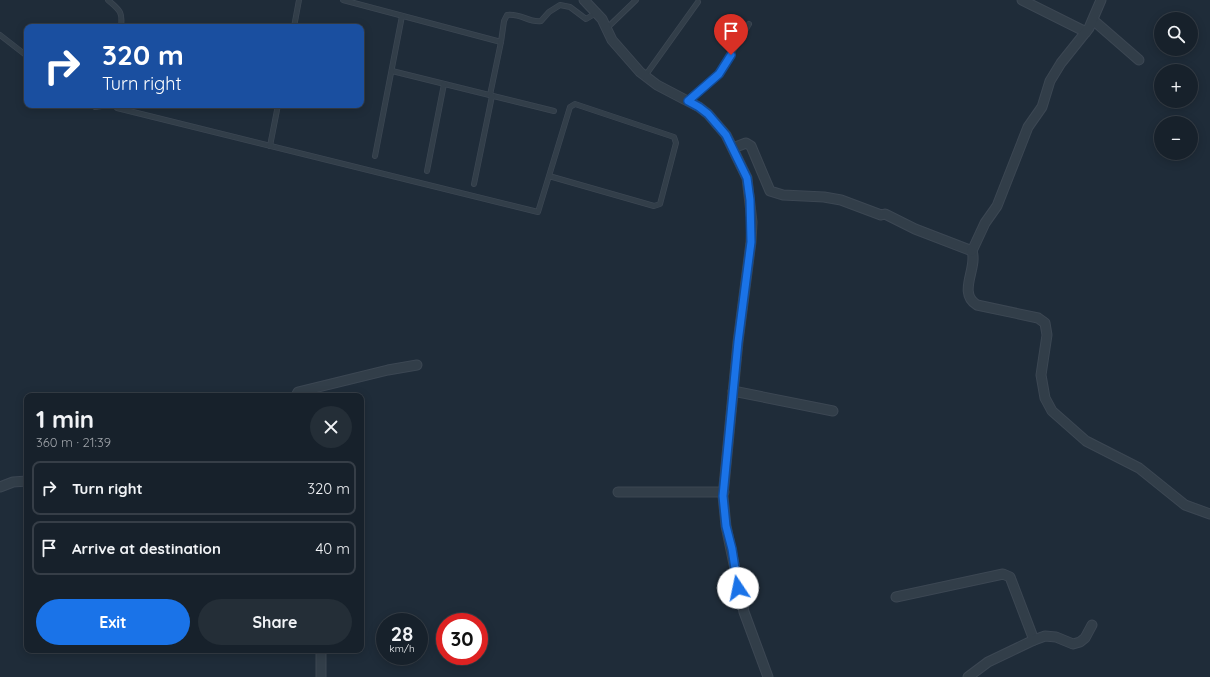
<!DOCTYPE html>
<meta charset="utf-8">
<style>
body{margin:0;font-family:Quicksand,sans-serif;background:#242e37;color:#f1f3f6;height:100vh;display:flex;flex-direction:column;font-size:15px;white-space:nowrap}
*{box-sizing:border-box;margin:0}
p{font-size:13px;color:#9ea3a9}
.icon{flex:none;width:22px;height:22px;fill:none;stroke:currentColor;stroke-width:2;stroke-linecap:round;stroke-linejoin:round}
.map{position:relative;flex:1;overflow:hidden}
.drawer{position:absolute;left:24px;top:393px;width:340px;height:260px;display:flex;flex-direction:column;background:#17212b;border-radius:8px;box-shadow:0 2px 10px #0003,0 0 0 1px #363e47}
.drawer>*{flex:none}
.top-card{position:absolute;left:24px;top:24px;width:340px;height:84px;border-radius:8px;box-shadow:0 2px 10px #0003,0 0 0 1px #363e47;background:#1a4fa0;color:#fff;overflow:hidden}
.tools{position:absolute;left:1154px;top:12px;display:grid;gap:8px}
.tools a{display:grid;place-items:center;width:44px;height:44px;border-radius:50%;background:#17212b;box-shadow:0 2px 10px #0003,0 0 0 1px #363e47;font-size:20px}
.speed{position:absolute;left:376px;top:613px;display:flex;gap:8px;font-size:20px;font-weight:700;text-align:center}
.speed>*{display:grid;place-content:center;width:52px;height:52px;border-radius:50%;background:#17212b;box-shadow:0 2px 10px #0003,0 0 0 1px #363e47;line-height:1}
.speed small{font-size:10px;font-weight:400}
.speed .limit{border:6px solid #d22;background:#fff;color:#111}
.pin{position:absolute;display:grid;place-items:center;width:34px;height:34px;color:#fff;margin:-41px -17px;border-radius:50% 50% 50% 0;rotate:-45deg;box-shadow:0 0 4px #0007}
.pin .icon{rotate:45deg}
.me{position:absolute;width:44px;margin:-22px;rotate:349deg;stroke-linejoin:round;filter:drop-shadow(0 0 3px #0008)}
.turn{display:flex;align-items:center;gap:14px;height:84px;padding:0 12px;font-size:18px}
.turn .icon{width:52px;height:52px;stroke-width:2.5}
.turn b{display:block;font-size:28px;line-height:34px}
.round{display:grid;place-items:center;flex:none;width:42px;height:42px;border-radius:21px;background:#242e37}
.overview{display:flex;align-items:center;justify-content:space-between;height:68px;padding:0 12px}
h1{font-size:24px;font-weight:700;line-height:30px}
.button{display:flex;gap:8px;margin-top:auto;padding:8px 12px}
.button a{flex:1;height:46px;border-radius:24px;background:#1a73e8;color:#fff;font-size:16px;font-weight:700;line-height:46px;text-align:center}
.button a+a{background:#242e37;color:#f1f3f6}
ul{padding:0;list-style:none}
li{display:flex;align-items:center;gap:12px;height:54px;margin:0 8px 6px;padding:0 4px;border:2px solid #363e47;border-radius:8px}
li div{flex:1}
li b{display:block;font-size:15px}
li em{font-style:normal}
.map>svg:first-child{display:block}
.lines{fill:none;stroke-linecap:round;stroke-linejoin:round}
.lane-casing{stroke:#3c4753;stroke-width:6}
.street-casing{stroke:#3c4753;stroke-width:11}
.lane{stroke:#323e49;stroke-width:4.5}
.street{stroke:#323e49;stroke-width:9}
.route-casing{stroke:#114b97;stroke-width:10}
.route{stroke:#1a73e8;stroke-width:7}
</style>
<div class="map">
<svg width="1210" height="677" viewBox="0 0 1210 677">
<rect width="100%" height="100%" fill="#1f2c39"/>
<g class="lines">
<g class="lane-casing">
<g id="lane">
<path d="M108,0c11,10 15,11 13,27"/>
<polyline points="343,0 501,42"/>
<polyline points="294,27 299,0"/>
<polyline points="606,29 636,0"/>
<polyline points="0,35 27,56"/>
<polyline points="392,71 554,111"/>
<polyline points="645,76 698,2"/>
<path d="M490,95l11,-53 3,-21 3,-6c14,-2 22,8 34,6l8,-9 11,-7 10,2 16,12 10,-6"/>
<polyline points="688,101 719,74 749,24"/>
<polyline points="92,105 95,107 108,105"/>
<polyline points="115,105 117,108 538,212 570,107 575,104 674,137 676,143 660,204 654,206 549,176"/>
<polyline points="270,146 278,105"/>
<polyline points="375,156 402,16"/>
<polyline points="427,171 444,84"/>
<polyline points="474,184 492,96"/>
</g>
</g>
<g class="street-casing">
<g id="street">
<polyline points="584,0 602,19 612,40 640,72 657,85 699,107 708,114 726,135 747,178 752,222 751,242 738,342 723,496 726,526 744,612 768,677"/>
<polyline points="1022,0 1086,32"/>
<polyline points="1093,20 1139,60"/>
<path d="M733,148l13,-5 5,3 19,45 13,4 41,2 17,3 40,15 4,-1 30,15 57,22c6,17 -15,42 5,54l61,13 7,5 2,12 -6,40 4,23 7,13 34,30 53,27 46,37 25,9"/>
<polyline points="972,251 985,223 997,206 1028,127 1042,107 1050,81 1061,63 1089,28 1101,0"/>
<polyline points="733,391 833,411"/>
<polyline points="296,396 298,392 388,370 417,365"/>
<polyline points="0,487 13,482 27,481"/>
<polyline points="618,492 724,492"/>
<polyline points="896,597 1003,574 1010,577 1034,640"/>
<polyline points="321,677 321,650"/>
<polyline points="968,677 988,662 1034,640 1045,636 1056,637 1073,644 1080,642 1085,638 1092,625"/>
</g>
</g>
<use href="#lane" class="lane"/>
<use href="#street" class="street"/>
</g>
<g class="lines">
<g class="route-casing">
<polyline id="route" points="731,55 719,74 688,101 699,107 708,114 726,135 747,178 750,200 751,242 738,342 723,496 726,526 732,549 738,588"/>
</g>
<use href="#route" class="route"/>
</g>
</svg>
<div class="tools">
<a><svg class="icon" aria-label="search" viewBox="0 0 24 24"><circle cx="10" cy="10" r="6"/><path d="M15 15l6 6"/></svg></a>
<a>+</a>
<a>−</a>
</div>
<div class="speed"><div>28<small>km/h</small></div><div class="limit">30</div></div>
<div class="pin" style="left:731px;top:55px;background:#d93025"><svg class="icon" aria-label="arrive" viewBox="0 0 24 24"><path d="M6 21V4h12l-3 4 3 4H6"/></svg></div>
<svg class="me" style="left:738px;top:588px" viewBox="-20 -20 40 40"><circle r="19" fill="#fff"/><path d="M0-13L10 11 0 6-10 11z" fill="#1a73e8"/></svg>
<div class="top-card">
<div class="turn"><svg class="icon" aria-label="right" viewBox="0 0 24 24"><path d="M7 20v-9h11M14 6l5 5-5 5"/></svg><div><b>320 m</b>Turn right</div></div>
</div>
<section class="drawer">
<div class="overview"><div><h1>1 min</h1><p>360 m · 21:39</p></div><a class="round"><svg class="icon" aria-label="close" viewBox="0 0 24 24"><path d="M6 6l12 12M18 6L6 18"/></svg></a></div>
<ul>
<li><svg class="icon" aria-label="right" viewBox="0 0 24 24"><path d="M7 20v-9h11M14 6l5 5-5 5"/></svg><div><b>Turn right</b></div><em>320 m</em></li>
<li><svg class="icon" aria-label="arrive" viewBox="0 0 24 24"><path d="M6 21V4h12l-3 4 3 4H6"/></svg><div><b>Arrive at destination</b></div><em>40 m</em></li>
</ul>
<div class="button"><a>Exit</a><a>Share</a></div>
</section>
</div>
